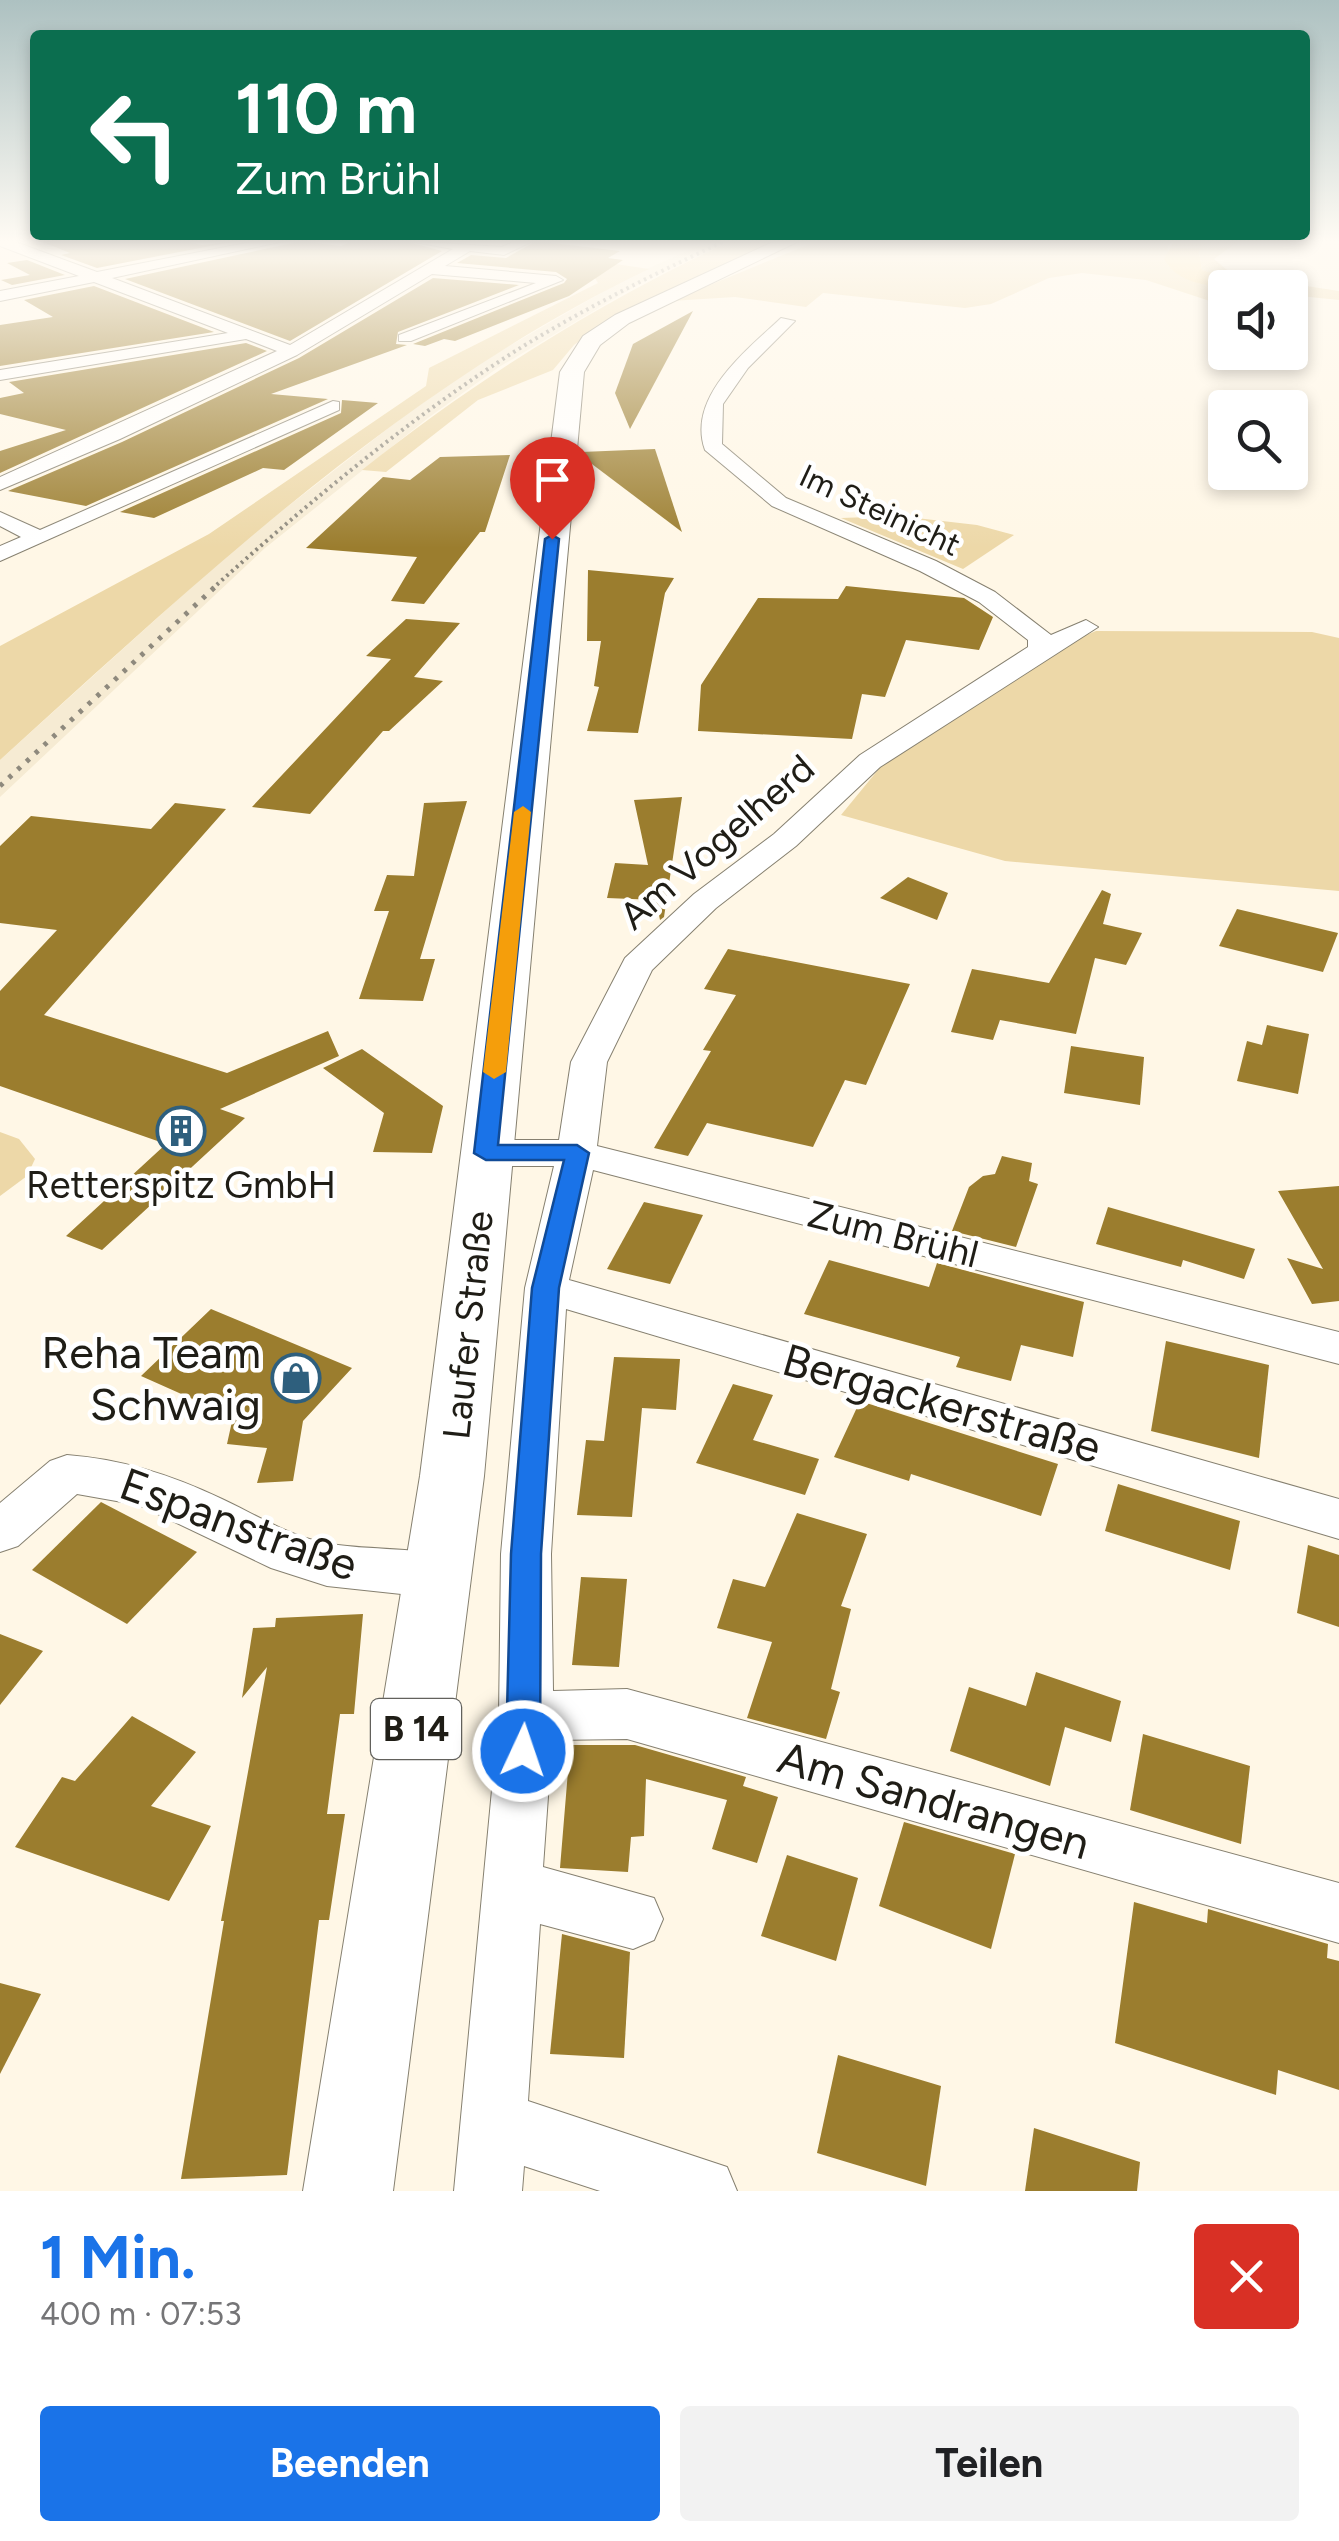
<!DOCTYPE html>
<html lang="de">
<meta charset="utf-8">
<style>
body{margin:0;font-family:Figtree,sans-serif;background:#f2f2f2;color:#202124;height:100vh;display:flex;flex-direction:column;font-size:38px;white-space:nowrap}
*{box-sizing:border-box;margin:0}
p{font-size:32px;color:#757577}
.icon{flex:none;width:55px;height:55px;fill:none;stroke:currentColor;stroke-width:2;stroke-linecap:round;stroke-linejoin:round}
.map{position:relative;height:2191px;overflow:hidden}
.sheet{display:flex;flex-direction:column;background:#fff;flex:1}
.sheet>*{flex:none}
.guide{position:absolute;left:30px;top:30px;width:1280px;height:210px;border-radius:10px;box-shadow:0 5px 15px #0003;background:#0b6e4f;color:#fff;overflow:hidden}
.fabs{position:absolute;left:1208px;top:270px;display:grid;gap:20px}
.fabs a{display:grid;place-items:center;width:100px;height:100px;border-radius:10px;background:#fff;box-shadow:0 5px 15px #0003;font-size:50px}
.pin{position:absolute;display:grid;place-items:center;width:85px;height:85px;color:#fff;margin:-102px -42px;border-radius:50% 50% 50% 0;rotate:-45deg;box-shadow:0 0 10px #0007}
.pin .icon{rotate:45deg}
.me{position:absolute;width:110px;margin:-55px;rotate:3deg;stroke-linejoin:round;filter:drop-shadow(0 0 8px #0008)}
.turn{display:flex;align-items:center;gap:35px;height:210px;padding:0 40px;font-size:45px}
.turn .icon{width:130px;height:130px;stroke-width:2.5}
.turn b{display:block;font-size:70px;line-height:85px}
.round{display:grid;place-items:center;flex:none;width:105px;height:105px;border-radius:10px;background:#f2f2f2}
.headline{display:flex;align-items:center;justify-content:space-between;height:170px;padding:0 40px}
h1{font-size:60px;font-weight:700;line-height:75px;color:#1a73e8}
.cta{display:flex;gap:20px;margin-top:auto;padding:20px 40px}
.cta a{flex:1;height:115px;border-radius:10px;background:#1a73e8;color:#fff;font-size:40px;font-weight:700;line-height:115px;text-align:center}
.cta a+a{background:#f2f2f2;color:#202124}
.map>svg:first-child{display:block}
.built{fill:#f6ebd3}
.green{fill:#edd8a8}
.water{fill:#f4d486}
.building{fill:#9b7d2e}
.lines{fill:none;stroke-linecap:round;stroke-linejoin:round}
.minor-casing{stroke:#868070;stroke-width:2}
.major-casing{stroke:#868070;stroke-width:2}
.minor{fill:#fff;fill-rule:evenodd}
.major{fill:#fff;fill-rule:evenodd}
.rail-far1{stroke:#8e897d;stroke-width:4;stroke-dasharray:2.5 4;stroke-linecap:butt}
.rail{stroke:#8e897d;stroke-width:5;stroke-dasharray:4 8;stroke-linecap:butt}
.route{fill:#1a73e8;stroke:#114b97;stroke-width:2.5}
.slow{fill:#f59e0b}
.labels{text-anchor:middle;stroke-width:9;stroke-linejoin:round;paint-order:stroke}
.far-street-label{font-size:32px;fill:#1f1d16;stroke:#fff}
.shield{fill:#fff;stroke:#62615c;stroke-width:2.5}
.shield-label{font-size:35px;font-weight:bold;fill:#1f1d16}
.street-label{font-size:38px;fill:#1f1d16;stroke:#fff}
.poi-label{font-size:38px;fill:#1f1d16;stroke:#fff}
.near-poi-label{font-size:45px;fill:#1f1d16;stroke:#fff;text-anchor:end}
.near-street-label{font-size:45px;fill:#1f1d16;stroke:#fff}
</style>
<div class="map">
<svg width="1339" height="2191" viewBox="0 0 1339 2191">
<rect width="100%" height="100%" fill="#fff7e6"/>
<polygon class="built" points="709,241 731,241 646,280 499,367 428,418 265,548 0,797 0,760 237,546 404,416 478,364 627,278"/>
<g class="green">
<path d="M731,241h46l-164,76 -39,28 -21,25 -75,30 -92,72 -24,-2c115,-91 236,-167 369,-229z"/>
<polygon points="817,241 1173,241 1168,245 1168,266 1225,289 1225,306 1146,280 1082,273 1049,278 991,304 965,308 823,293 806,307 735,297 671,301"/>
<path d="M1209,241h30l-25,18 19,16 106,16v9l-49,-5v-7c-31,-1 -60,-3 -88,-18l-3,-18z"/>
<path d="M529,251l120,18c-247,118 -448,309 -649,491v-114l209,-112 217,-148 3,-18 169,-85 -7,-11z"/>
<polygon points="899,516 977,525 1014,535 963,569 841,518"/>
<polygon points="1096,631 1312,632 1339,638 1339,891 1005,861 841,815 882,765 1050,650"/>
<polygon points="0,1132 19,1139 35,1159 27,1176 0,1196"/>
</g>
<path class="water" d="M1174,241h35l-10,11 3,18 53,17c-27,1 -76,2 -91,-28z"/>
<g class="building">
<polygon points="184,241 202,245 236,241 97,268 61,255 70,253 43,242"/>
<polygon points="302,241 341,246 352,241 405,241 442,251 290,341 125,279"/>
<polygon points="536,241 620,251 608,258 623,260 569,296 455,341 444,339 425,346 413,344 564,283 567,279 556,272 457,263 471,255 506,258"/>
<polygon points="27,260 65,275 12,285 1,280 30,275 7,263"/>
<polygon points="433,278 519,285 398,332 396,344 407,345 271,394 328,399 86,506 8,491 122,442 299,358"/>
<polygon points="94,286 214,332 0,366 0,325 53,317 24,300"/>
<polygon points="693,311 630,429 615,393 633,344"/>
<polygon points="246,343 267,351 0,473 0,451 66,430 0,414 0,398 24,393 9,382"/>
<polygon points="342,400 378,403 284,470 263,468 154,518 120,512 341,413"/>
<polygon points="655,449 682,532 580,455 581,452"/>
<polygon points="510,455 485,532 480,532 424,604 391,601 417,557 306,548 383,477 410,480 440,457"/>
<polygon points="588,570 674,578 665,593 638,733 587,731 599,687 594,686 601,641 587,641"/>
<polygon points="846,586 964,598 993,617 979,650 906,640 885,697 862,694 852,739 698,731 701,685 758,598 838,599"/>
<polygon points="406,619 460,623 414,677 443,681 389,731 383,731 310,814 252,807 391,659 366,656"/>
<polygon points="682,797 664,917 660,920 656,900 607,898 615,863 648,865 634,800"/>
<polygon points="467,801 420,959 435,959 423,1001 359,999 389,911 374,911 387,875 414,876 424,803"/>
<polygon points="175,803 226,809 44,1015 227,1073 328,1031 339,1056 220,1109 245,1118 102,1250 66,1236 166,1144 0,1086 0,991 57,930 0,923 0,846 31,816 151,829"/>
<polygon points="908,877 948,893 937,920 880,898"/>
<polygon points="1102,890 1111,894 1103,924 1142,933 1126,965 1095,958 1076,1034 1000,1020 993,1040 951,1032 972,969 1049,983"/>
<polygon points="1237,909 1338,933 1323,972 1219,946"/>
<polygon points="728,949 910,984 866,1085 845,1080 813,1147 707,1123 688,1156 654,1148 711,1051 703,1050 736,995 704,989"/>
<polygon points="1267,1025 1309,1034 1298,1094 1237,1081 1247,1041 1262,1045"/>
<polygon points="1071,1046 1144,1057 1140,1105 1064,1093"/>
<polygon points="362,1049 443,1106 432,1153 373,1152 384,1113 323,1068"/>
<polygon points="1002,1156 1032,1163 1029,1181 1038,1184 1016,1247 952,1231 969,1187 983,1176 995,1174"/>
<polygon points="1339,1186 1339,1301 1312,1304 1287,1258 1323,1269 1278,1191"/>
<polygon points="644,1202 703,1215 670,1284 607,1269"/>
<polygon points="1108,1207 1255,1249 1244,1279 1183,1260 1181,1267 1096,1244"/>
<polygon points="829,1260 929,1287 937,1263 1084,1302 1073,1357 1021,1345 1011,1381 956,1367 960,1357 804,1314"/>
<polygon points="211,1309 352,1368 303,1421 293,1481 257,1483 267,1448 227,1444 233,1417 141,1376"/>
<polygon points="1166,1341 1269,1365 1259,1458 1151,1431"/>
<polygon points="614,1357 680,1359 676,1410 642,1408 632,1517 577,1515 586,1440 604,1441"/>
<polygon points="733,1384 773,1395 753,1440 819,1459 805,1495 696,1463"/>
<polygon points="860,1401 1058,1464 1041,1516 911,1474 909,1481 834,1457"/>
<polygon points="1118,1484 1240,1521 1230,1570 1105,1531"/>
<polygon points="101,1502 197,1552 127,1624 32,1570"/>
<polygon points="797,1513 867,1534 841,1606 851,1609 831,1689 840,1692 826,1739 747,1718 772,1642 717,1628 733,1579 765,1587"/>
<polygon points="1308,1545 1339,1555 1339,1627 1297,1613"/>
<polygon points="581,1577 627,1579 619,1667 572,1665"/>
<polygon points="363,1614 354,1714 340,1714 327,1814 345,1814 329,1920 319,1920 287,2175 181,2179 224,1921 221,1921 267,1667 242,1698 253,1628 275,1627 276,1618"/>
<polygon points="0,1634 43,1651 0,1705"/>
<polygon points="1036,1672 1121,1701 1111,1742 1065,1727 1050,1786 950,1751 969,1687 1026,1706"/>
<polygon points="132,1716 196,1752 151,1806 211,1826 169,1901 15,1847 62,1777 75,1781"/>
<polygon points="1143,1734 1250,1766 1241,1844 1130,1810"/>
<polygon points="566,1745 635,1745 746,1777 743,1786 778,1797 757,1863 712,1849 727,1800 646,1779 644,1836 631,1837 628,1872 560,1868 569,1759 564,1757"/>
<polygon points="904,1822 1015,1854 991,1949 879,1906"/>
<polygon points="787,1855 858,1878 836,1961 761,1936"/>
<polygon points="1134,1902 1207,1923 1208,1909 1328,1944 1327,1958 1339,1961 1339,2090 1278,2070 1276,2095 1115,2043"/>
<polygon points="562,1934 630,1952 624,2058 550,2054"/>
<polygon points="0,1983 41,1994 0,2074"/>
<polygon points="838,2055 941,2086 926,2186 817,2153"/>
<polygon points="1034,2128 1140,2162 1137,2191 1025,2191"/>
</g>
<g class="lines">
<g class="minor-casing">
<g id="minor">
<polygon points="0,241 13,241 97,272 256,241 284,241 112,278 290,345 453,249 409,241 502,247 515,241 533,241 504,255 470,251 445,266 556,276 563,280 411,341 399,341 399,335 536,283 432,274 297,355 120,439 0,490 0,477 277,351 246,339 0,380 0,370 228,333 94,282 0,301 0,291 79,276 0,246"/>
<path d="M781,318l14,3 -47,47 -25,36 -1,40 64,54 150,63 59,31 56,43 35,-15 12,7 -218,140 -84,79 -80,62 -64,62 -45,92 -10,84 742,186v32l-746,-194 -24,110 770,219v40l-773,-230 -15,245 2,137 74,-2 712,194v60l-712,-204 -75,1 -9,127 111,31 9,21 -9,21 -21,9 -93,-25 -12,177 199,66 10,24h-137l-76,-25 -2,25h-68l45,-475 2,-162 24,-266 29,-122h-68l-14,-4 -6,-9 6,-9 14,-4h73l12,-78 54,-104 69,-64 80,-60 86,-79 168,-108v-7l-49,-38 -59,-31 -148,-65 -67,-56c-19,-53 42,-100 76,-132z"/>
<polygon points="333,401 339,402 339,410 0,561 0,546 21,537 0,526 0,512 40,530"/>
<path d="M67,1455c55,4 105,20 155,44 30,14 59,32 91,41 48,13 100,4 145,20l7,15 -7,15 -18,6h-20l-93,-10 -56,-18 -132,-63 -62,-11 -59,52 -18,6v-49l50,-42z"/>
</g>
</g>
<g class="major-casing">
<polygon id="major" points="775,241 799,241 629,323 600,345 584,372 484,1476 393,2191 303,2191 420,1476 560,372 583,336 615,315"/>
</g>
<use href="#minor" class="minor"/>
<use href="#major" class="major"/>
<path class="rail-far1" d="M212,589c96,-86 196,-170 305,-239 66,-41 137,-76 208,-109"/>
<polyline class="rail" points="0,786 215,587"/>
</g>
<linearGradient id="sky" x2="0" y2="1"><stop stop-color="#adc1c1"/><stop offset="0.44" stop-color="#fffbf4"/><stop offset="1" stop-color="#fffbf4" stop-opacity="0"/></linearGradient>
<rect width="1339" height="548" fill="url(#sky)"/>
<polygon class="route" points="552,535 559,539 498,1145 577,1145 589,1153 559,1288 541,1554 540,1751 535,1762 523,1766 511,1762 506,1751 511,1554 532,1288 564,1160 486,1160 474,1153 545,539"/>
<polygon class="slow" points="523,806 531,812 506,1072 494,1079 483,1072 514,812"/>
<defs>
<g id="building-ring" transform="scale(2.5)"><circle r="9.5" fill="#fff" stroke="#2e5f7d" stroke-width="1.5"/><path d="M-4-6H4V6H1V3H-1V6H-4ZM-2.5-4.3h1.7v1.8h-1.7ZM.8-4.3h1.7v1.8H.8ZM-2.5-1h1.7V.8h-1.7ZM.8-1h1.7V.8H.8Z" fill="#2e5f7d"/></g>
<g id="shop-ring" transform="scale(2.5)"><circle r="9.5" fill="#fff" stroke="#2e5f7d" stroke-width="1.5"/><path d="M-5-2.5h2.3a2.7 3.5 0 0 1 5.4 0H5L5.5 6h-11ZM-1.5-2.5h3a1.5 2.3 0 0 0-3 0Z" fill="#2e5f7d"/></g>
</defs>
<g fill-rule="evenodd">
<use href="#building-ring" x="181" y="1131"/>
<use href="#shop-ring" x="296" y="1378"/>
</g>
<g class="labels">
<g class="far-street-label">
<text transform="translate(880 510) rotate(25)" y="11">Im Steinicht</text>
</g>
<rect class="shield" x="371" y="1699" width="90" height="60" rx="8"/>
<g class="shield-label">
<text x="416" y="1741">B 14</text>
</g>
<g class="street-label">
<text transform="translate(717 842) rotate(-41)" y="13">Am Vogelherd</text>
<text transform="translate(893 1234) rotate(14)" y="13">Zum Brühl</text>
<text transform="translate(468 1325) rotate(-84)" y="13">Laufer Straße</text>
</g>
<g class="poi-label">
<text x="181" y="1198">Retterspitz GmbH</text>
</g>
<g class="near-poi-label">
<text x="261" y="1368">Reha Team<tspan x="261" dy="52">Schwaig</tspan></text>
</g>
<g class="near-street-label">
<text transform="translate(942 1403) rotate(16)" y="16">Bergackerstraße</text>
<text transform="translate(239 1524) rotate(20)" y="16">Espanstraße</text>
<text transform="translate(934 1800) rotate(16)" y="16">Am Sandrangen</text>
</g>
</g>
</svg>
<div class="fabs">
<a><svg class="icon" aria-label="sound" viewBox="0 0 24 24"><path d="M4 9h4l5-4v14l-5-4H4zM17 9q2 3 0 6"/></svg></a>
<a><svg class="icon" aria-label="search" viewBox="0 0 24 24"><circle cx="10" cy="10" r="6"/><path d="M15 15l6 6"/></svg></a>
</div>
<div class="pin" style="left:552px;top:539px;background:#d93025"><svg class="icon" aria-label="arrive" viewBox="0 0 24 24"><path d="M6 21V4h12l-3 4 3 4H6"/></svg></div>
<svg class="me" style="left:523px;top:1751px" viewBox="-20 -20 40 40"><circle r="17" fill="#1a73e8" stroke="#fff" stroke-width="3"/><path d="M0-11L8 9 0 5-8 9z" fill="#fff"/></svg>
<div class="guide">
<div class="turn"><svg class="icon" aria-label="left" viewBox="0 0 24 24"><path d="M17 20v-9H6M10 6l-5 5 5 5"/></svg><div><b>110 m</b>Zum Brühl</div></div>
</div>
</div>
<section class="sheet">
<div class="headline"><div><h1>1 Min.</h1><p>400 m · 07:53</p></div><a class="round" style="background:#d93025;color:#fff"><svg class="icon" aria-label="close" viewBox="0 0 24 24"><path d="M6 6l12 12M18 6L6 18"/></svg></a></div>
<div class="cta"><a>Beenden</a><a>Teilen</a></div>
</section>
